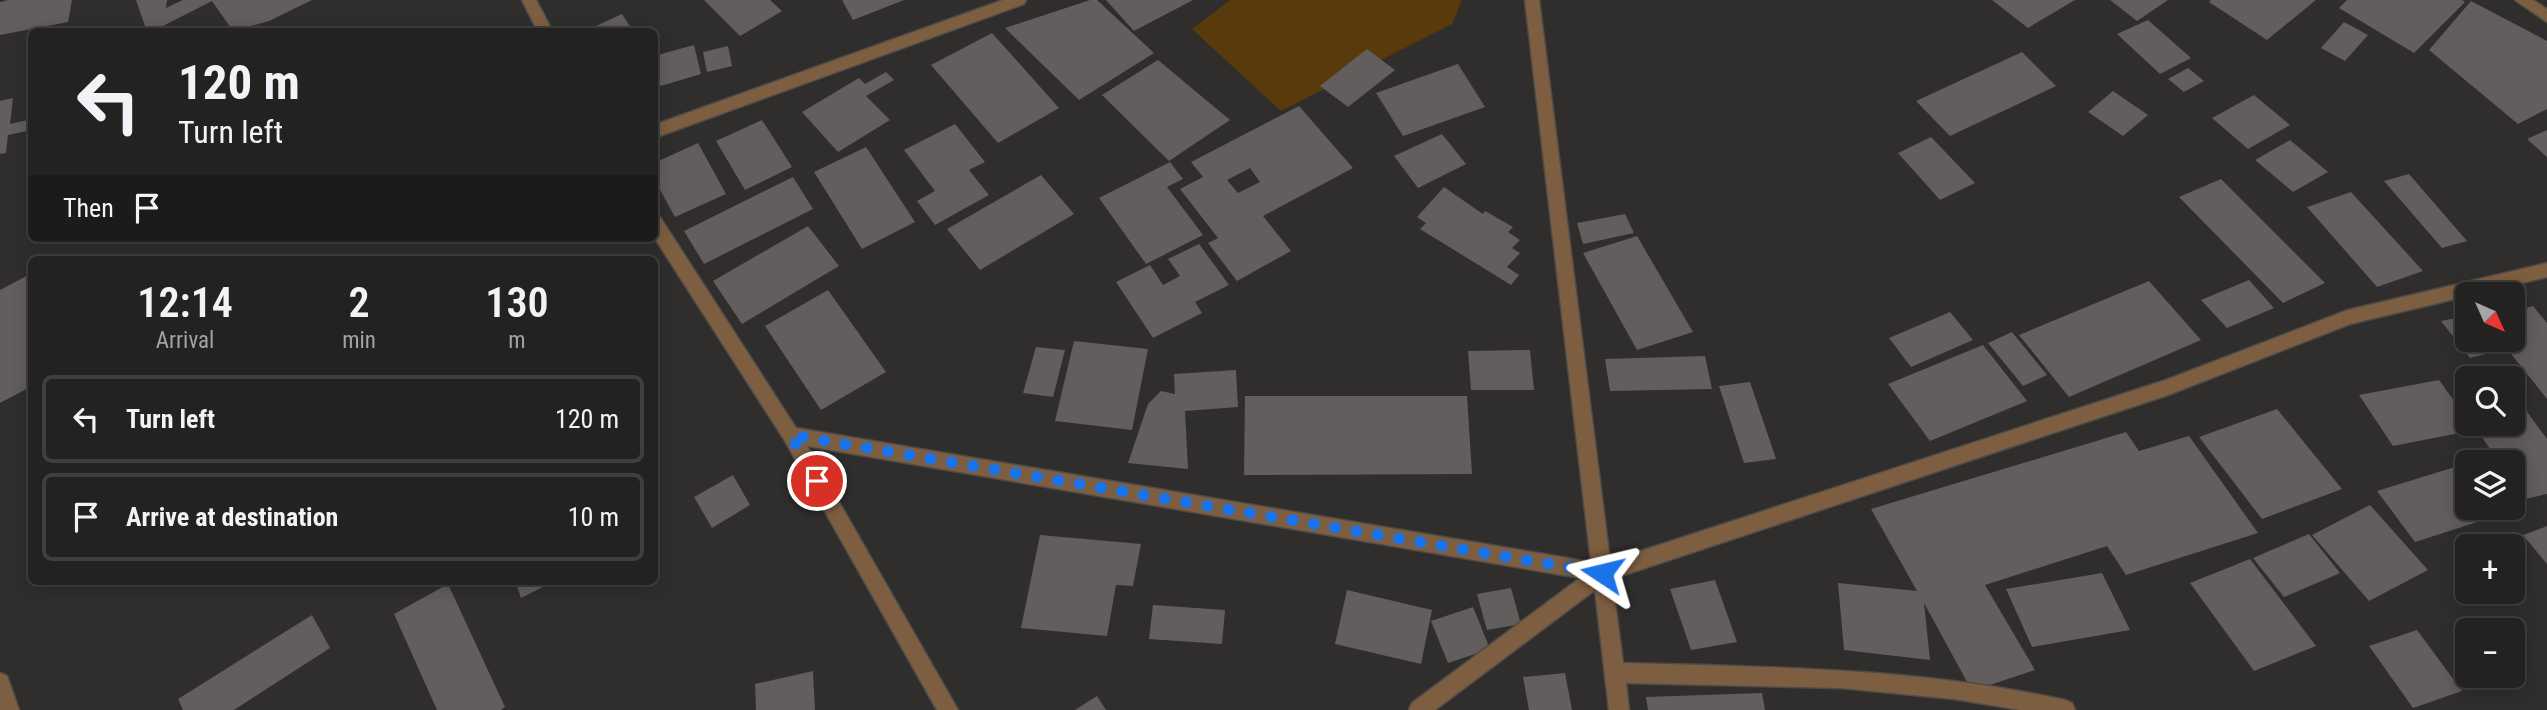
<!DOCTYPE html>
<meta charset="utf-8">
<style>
body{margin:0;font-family:"Roboto Condensed",sans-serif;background:#2f2f2e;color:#f1f3f6;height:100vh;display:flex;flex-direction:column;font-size:26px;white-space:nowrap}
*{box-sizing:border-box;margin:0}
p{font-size:23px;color:#a3a4a5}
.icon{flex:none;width:38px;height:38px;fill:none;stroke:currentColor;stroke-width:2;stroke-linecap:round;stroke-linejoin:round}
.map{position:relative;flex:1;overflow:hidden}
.sheet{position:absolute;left:28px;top:256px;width:630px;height:329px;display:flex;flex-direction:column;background:#232221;border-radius:10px;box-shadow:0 4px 18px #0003,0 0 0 2px #403f3f}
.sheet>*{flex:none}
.guide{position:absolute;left:28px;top:28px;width:630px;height:214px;border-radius:10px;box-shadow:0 4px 18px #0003,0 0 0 2px #403f3f;background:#232221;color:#f1f3f6;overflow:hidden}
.needle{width:46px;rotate:135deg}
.buttons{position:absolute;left:2455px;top:282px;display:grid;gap:14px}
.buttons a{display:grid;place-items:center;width:70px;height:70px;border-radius:10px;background:#232221;box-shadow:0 4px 18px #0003,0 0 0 2px #403f3f;font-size:35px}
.pin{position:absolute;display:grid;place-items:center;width:60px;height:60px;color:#fff;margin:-30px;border:4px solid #fff;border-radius:50%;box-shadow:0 2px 7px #0007}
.me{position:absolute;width:77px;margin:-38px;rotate:280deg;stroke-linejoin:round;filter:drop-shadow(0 0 5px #0008)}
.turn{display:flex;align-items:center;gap:24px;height:147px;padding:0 35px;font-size:32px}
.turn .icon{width:91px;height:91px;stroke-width:2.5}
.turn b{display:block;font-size:49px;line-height:60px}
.then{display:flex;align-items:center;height:66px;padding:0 35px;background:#0003;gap:14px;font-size:26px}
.eta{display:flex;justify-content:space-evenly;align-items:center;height:119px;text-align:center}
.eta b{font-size:42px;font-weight:600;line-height:49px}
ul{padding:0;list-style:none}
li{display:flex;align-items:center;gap:21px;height:88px;margin:0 14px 10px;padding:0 21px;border:4px solid #403f3f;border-radius:10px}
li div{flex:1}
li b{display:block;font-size:26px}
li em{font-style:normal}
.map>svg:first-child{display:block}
.green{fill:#583a0c}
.building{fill:#615e5d;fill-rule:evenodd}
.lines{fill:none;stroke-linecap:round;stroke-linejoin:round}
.minor-casing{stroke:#4d4c4a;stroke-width:3}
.minor{fill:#7e5e40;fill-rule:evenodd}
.route{stroke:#1a73e8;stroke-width:12;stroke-dasharray:0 21.6}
</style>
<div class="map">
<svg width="2547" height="710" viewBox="0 0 2547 710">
<rect width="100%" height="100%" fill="#2f2e2c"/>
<polygon class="green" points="1230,0 1462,0 1452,24 1281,111 1192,29"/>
<g class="building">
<polygon points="8,0 72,0 68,22 0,35 0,2"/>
<polygon points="136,0 167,0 166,8 183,0 312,0 269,21 233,31 212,1 151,32 147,32"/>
<polygon points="704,0 770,0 782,11 740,36"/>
<polygon points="842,0 904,0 853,20"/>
<polygon points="1090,0 1097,0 1154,53 1079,100 1005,28"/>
<polygon points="1106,0 1193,0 1134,31"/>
<polygon points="1992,0 2075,0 2028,28"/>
<polygon points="2110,0 2168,0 2137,21"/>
<polygon points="2211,0 2316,0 2267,40 2209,2"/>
<polygon points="2347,0 2462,0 2465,2 2414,53 2339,8"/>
<polygon points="2471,1 2547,41 2547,109 2518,124 2429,50"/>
<polygon points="622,14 631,28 623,32 583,32"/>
<polygon points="2148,20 2191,58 2160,74 2117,34"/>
<polygon points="2344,22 2368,35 2345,61 2321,48"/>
<polygon points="992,33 1059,108 998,143 931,65"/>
<polygon points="694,45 701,74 654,88 654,56"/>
<polygon points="728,46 732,66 707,72 703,52"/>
<polygon points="1367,49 1395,70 1348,107 1320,86"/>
<polygon points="2022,52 2056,86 1950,136 1916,101"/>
<polygon points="1158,60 1230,120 1169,161 1102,95"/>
<polygon points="1458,64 1485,107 1403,136 1376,93"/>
<polygon points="2188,68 2204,81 2184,92 2168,79"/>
<polygon points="886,72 894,80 866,96 890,120 838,152 802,112 859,78 865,84"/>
<polygon points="2113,91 2148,115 2123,136 2088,112"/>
<polygon points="2254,95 2290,125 2248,149 2212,118"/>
<polygon points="13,98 10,124 32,119 32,130 8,135 6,153 0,154 0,101"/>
<path d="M1299,106l54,62 -90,48 28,35 -54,30 -29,-38 10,-5 -38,-49 23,-12 -12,-15zM1250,168l10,14 -22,11 -11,-13z"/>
<polygon points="762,120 792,167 745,190 716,141"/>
<polygon points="955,124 985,162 969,170 989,195 935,225 917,201 935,191 904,150"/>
<polygon points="2547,130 2547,157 2527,139"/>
<polygon points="1442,134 1466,164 1418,188 1394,156"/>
<polygon points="1931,137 1975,183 1940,200 1898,153"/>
<polygon points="2290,140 2328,172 2293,192 2255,160"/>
<polygon points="698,143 726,194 675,217 654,179 654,163"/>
<polygon points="866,147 915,222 862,249 814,172"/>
<polygon points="1170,162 1183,179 1167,187 1203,235 1146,264 1099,198"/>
<polygon points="2409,174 2467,241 2442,248 2384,181"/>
<polygon points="1041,175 1074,214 980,270 947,229"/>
<polygon points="793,177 813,209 704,264 684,231"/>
<polygon points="2221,179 2325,283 2283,303 2179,197"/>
<polygon points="1444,187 1483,214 1485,211 1513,227 1508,232 1520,240 1512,248 1520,253 1507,267 1519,275 1511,285 1420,229 1426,223 1417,217"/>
<polygon points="2351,192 2423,271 2377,287 2307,207"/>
<polygon points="1625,214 1634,233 1583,244 1577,223"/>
<polygon points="808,226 839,266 742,324 713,281"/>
<polygon points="1637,236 1693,332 1637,350 1583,253"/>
<polygon points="1199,244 1229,285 1195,302 1202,313 1153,338 1116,282 1150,265 1163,285 1180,276 1168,259"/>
<polygon points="32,273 32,386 0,403 0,290"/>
<polygon points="2249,280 2274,308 2227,328 2201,300"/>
<polygon points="2149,281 2201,340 2069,397 2019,335"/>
<polygon points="828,290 886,372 821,410 765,326"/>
<polygon points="2533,306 2547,323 2547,399 2500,340 2513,340 2513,311"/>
<polygon points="1950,312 1973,340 1911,367 1889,338"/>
<polygon points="2465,316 2468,340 2483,340 2493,352 2470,358 2441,321"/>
<polygon points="2012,332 2047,375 2023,386 1988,343"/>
<polygon points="1074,341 1148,349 1132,430 1055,421"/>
<polygon points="1983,345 2027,401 1930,441 1888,384"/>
<polygon points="1036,347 1065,350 1053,397 1023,393"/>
<polygon points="1530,350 1534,390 1471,390 1468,351"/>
<polygon points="1705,356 1712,389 1610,391 1605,359"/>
<polygon points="1236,370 1238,407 1185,411 1188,469 1128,463 1148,404 1161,391 1175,394 1174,374"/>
<polygon points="2439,380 2475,430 2393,446 2359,395"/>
<polygon points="1750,382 1776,459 1744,463 1719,386"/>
<polygon points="1245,396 1467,396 1472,474 1244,475"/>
<polygon points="2277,409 2342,489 2262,519 2199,437"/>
<polygon points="2525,409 2547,439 2547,494 2525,499 2513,481 2513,462 2499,462 2473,424 2513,424 2513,411"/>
<polygon points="2126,432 2139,451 2189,436 2258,533 2126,575 2107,546 1985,585 2035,670 1972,691 1924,603 1930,660 1844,650 1838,583 1917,591 1871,509"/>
<polygon points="2468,463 2468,508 2515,510 2415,542 2377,491"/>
<polygon points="733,475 750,505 712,528 694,497"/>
<polygon points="2370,505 2428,570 2369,601 2312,535"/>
<polygon points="2547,526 2547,564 2523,535"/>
<polygon points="2309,534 2340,573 2284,597 2253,558"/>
<polygon points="1040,535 1141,544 1133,586 1116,585 1107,636 1021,628"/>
<polygon points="2250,559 2316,646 2254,671 2190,583"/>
<polygon points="2102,573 2130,630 2032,647 2006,589"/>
<polygon points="1715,580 1737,642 1691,650 1670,589"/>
<polygon points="515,581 555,581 521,598"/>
<polygon points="448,584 505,707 501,710 437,710 394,614"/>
<polygon points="1511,588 1521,624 1487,630 1477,594"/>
<polygon points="1347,590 1432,610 1421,664 1335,644"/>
<polygon points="1153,605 1225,610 1222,644 1149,639"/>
<polygon points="1473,607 1490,649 1448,663 1431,621"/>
<polygon points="312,615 330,648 234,710 183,710 178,699"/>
<polygon points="2417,630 2462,691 2413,708 2369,646"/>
<polygon points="813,671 815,710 756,710 755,684"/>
<polygon points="1565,673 1572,710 1529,710 1523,677"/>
<polygon points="1762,693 1765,710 1648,710 1646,697"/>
<polygon points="1097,696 1106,710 1075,710"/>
</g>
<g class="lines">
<g class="minor-casing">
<g id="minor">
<polygon points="522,0 536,0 553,32 538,32"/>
<polygon points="1003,0 1026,0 1024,4 654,138 654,125"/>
<path d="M1525,0h14l71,561 556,-181 182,-70 199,-47v14l-197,47 -182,71 -556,184 11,84c149,4 296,5 442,37l7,3 3,7h-54l-67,-11 -113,-11 -215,-5 3,27h-20l-14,-120 -160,120h-26l3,-7 168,-125 -773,-132 151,264h-21l-152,-269 -131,-204v-22l6,2 136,211 795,134z"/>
<polygon points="2515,0 2533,0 2547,9 2547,22"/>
<polygon points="0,673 7,676 19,710 0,710"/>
</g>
</g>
<use href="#minor" class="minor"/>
</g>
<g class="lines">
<polyline class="route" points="817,481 791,435 1602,573"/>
</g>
</svg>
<div class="buttons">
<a><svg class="needle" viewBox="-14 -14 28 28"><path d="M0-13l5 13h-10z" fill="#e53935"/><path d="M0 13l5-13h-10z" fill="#a3a4a5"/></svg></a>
<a><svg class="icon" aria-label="search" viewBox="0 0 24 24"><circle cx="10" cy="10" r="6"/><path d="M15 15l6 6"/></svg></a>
<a><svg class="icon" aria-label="layers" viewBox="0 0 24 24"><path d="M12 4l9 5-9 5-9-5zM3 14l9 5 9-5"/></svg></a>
<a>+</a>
<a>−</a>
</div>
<div class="pin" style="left:817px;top:481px;background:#d93025"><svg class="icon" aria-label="arrive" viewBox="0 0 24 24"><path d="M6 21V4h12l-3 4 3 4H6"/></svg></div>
<svg class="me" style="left:1602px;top:573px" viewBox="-20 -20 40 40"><path d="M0-17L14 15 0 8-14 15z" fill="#1a73e8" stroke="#fff" stroke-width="4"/></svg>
<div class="guide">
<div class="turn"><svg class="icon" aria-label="left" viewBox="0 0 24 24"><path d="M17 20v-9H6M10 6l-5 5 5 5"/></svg><div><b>120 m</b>Turn left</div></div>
<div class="then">Then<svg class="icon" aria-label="arrive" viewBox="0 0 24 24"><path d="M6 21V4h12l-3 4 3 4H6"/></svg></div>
</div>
<section class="sheet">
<div class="eta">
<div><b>12:14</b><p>Arrival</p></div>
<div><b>2</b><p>min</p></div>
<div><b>130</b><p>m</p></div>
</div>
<ul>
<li><svg class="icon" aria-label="left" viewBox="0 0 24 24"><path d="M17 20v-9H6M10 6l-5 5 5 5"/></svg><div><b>Turn left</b></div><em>120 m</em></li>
<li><svg class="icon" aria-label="arrive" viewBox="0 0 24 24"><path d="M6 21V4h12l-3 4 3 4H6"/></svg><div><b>Arrive at destination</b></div><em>10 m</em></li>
</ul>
</section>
</div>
